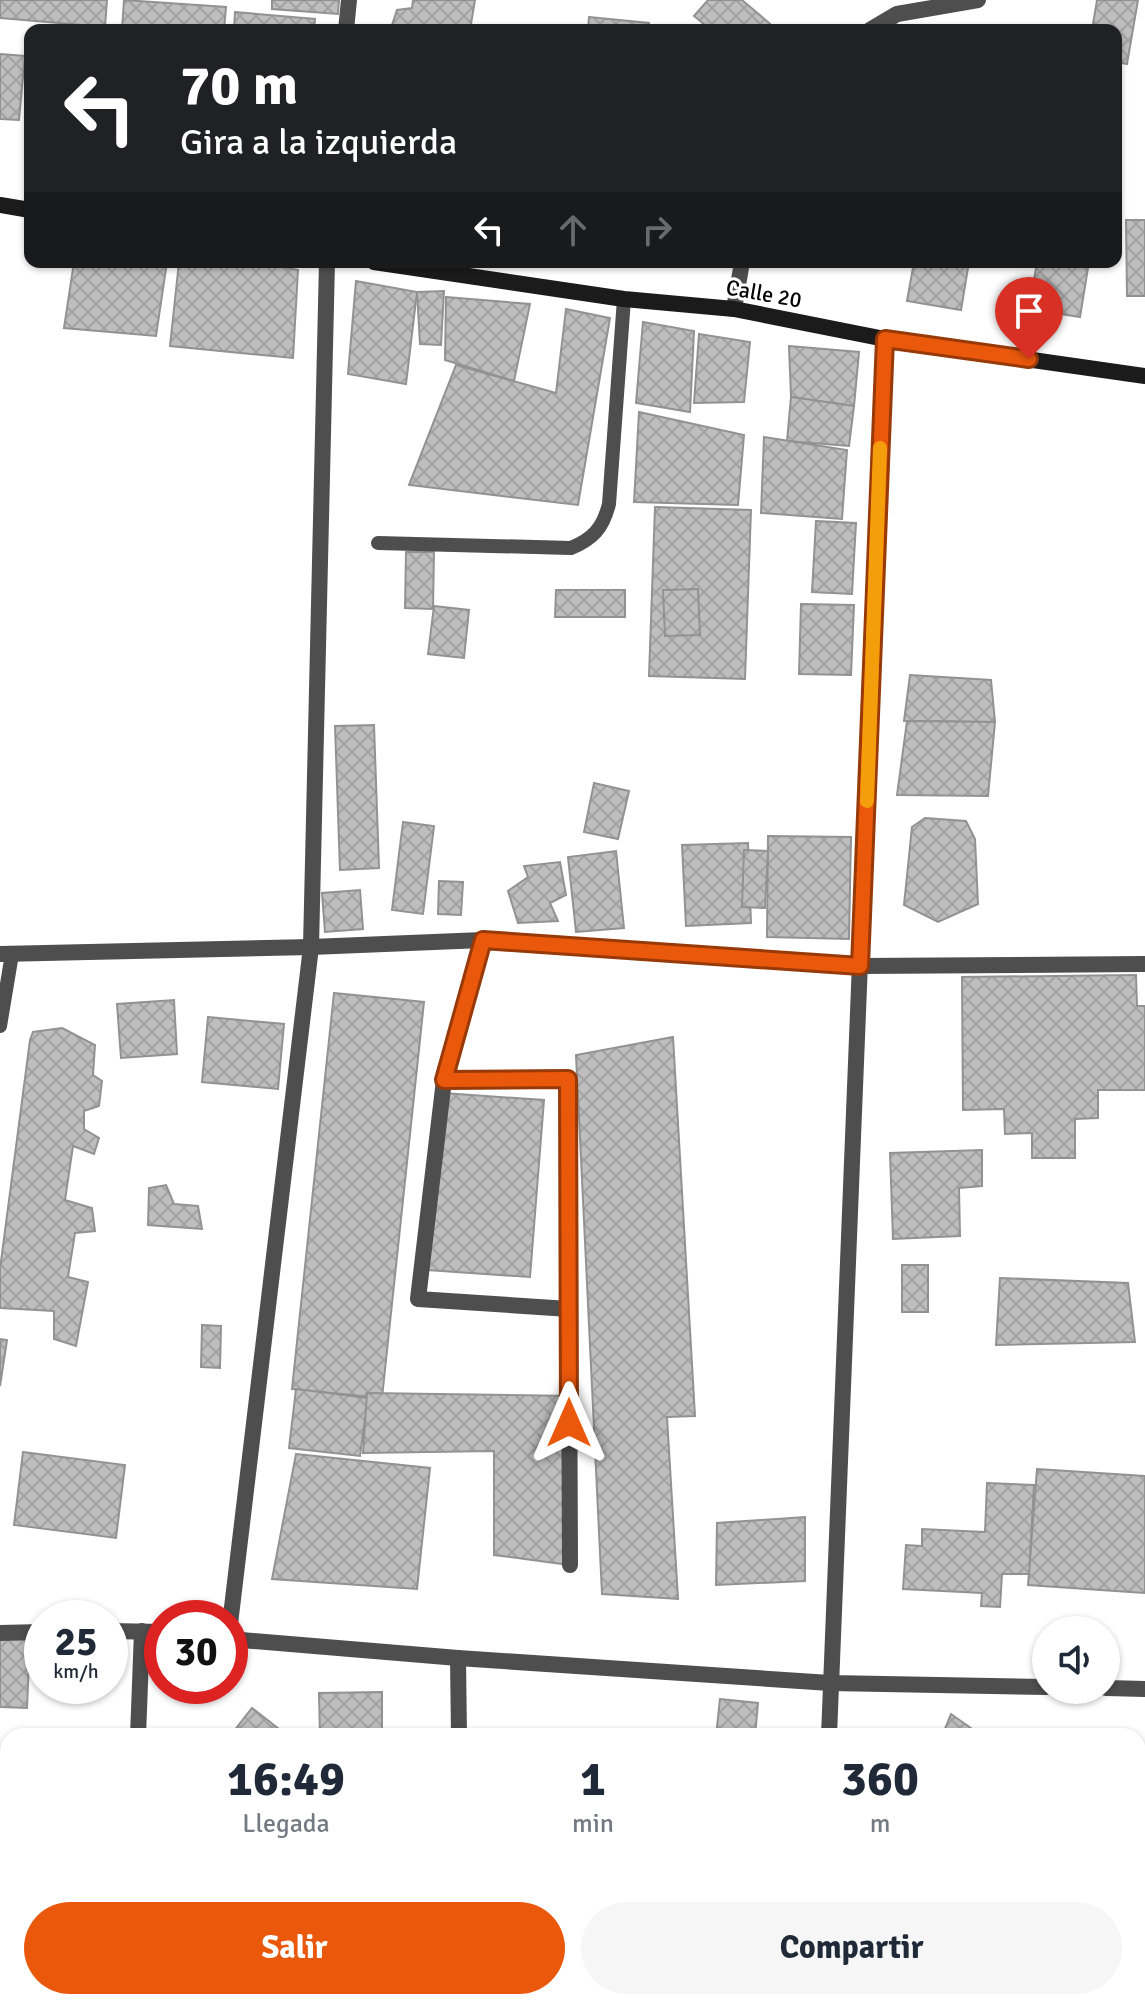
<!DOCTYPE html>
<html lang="es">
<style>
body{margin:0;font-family:Signika,sans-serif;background:#f6f6f7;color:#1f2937;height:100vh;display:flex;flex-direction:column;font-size:30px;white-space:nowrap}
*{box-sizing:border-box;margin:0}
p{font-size:26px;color:#747a83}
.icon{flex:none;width:44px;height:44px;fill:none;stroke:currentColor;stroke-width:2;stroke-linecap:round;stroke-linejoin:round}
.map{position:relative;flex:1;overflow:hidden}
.drawer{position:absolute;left:0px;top:1728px;width:1146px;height:282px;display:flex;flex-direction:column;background:#fff;border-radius:24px 24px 0 0;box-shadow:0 2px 6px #0004}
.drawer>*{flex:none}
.banner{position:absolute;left:24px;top:24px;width:1098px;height:244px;border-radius:16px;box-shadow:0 2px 6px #0004;background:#202124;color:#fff;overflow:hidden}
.fabs{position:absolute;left:1032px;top:1616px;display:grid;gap:16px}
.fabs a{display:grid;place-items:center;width:88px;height:88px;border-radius:50%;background:#fff;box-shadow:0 2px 6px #0004;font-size:40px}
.speed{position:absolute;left:24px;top:1600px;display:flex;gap:16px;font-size:40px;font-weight:700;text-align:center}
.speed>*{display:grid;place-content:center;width:104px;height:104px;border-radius:50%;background:#fff;box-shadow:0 2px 6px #0004;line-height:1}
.speed small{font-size:20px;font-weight:400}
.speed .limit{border:12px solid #d22;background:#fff;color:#111}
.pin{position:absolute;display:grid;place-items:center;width:68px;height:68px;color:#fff;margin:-82px -34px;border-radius:50% 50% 50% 0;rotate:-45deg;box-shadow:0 0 8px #0007}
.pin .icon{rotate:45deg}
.me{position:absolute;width:88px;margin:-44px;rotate:0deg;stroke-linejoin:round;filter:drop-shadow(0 0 6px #0008)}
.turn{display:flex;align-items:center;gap:28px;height:168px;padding:0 24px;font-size:36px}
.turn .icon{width:104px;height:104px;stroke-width:2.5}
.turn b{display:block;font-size:56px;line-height:68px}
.lanes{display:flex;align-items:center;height:76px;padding:0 24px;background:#0003;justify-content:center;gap:40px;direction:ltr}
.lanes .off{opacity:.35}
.eta{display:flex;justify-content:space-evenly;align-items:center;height:136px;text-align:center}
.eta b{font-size:48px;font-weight:800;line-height:56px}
.button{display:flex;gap:16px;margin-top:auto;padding:16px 24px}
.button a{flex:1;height:92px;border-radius:48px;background:#ea580c;color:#fff;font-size:32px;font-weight:800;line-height:92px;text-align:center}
.button a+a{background:#f6f6f7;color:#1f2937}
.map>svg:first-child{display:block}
.building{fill:url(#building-cross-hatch);stroke:#929292;stroke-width:2}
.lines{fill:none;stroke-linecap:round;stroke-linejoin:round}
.lane{stroke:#4e4e4e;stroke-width:14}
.street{stroke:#4e4e4e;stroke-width:16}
.secondary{stroke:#1b1b1b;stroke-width:16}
.route-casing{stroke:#983908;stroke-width:20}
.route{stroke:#ea580c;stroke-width:14}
.slow{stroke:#f59e0b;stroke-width:14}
.labels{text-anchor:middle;stroke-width:6;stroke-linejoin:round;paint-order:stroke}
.street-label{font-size:22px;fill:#000;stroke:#fff}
</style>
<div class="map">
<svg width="1145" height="2009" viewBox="0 0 1145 2009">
<defs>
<pattern id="building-cross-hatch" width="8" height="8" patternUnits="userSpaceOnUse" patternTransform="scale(2)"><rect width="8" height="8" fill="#bebebe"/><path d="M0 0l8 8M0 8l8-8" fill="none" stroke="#a2a2a2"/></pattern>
</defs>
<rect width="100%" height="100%" fill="#fff"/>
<g class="building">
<polygon points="0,0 107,0 105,27 0,18"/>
<polygon points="124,0 226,7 224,30 122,30"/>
<polygon points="272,0 339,0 338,14 272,9"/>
<polygon points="413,0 475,0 470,30 391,28 397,10 412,8"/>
<polygon points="708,0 742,0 775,28 773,30 711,30 694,16"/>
<polygon points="1097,0 1138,0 1127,64 1116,62 1116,30 1092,30"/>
<polygon points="235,12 315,19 314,30 234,30"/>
<polygon points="589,17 649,23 649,30 588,30"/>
<polygon points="0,54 25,56 19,120 0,119"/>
<polygon points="1126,220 1145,220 1145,296 1127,296"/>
<polygon points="74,262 167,262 156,336 64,328"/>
<polygon points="179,262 259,262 298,270 293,358 170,346"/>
<polygon points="914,262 969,262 961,310 907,301"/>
<polygon points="1037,262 1089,262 1080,317 1029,309"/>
<polygon points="356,281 417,292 406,384 348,374"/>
<polygon points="444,291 441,345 420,344 417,292"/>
<polygon points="446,297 530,304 514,381 445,360"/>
<polygon points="566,309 610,318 578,505 409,485 456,365 556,393"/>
<polygon points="643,322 694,331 690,412 636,403"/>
<polygon points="699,334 750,342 744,402 694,403"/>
<polygon points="789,346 859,352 854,406 791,397"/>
<polygon points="791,397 854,406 849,446 787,441"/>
<polygon points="639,412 744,435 738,505 634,502"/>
<polygon points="764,437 847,450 842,519 761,513"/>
<polygon points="655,507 751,510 745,679 649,676"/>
<polygon points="816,521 856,523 852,594 812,592"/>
<polygon points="406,552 434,552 433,609 405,608"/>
<polygon points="698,589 700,635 665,636 663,590"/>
<polygon points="556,590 625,590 625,617 555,617"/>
<polygon points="801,604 854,605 851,675 799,674"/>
<polygon points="434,606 469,610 464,658 428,654"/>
<polygon points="910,675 991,680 995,722 904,721"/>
<polygon points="907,721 995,722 988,796 897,795"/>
<polygon points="374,725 379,868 340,870 335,726"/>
<polygon points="594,783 629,791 618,839 584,832"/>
<polygon points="925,818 966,821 975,839 978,904 938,922 904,905 912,827"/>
<polygon points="403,822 434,826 423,914 392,910"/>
<polygon points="768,836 851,837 849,939 767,937"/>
<polygon points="748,843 751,923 686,926 682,845"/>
<polygon points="744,850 768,851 765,908 742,907"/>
<polygon points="616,851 624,928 576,932 568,857"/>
<polygon points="560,862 566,895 550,903 558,921 518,923 508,891 528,877 524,866"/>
<polygon points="439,881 463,882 461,915 438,914"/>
<polygon points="360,890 363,929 325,932 322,893"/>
<polygon points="1136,975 1137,1006 1145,1006 1145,1090 1098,1090 1098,1118 1075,1119 1075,1158 1032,1158 1032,1133 1005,1134 1004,1109 963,1110 962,977"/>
<polygon points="334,993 424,1002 382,1398 292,1389"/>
<polygon points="174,1000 177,1054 121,1058 117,1004"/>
<polygon points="208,1017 284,1024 278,1089 202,1082"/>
<polygon points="62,1028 95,1045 93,1075 102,1081 99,1106 84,1111 84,1129 99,1138 94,1154 73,1146 65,1200 92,1208 95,1231 75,1233 68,1277 88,1282 76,1346 54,1339 54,1311 0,1308 0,1269 30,1040 33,1032"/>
<polygon points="673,1037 695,1416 667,1417 678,1599 602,1594 576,1055"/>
<polygon points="443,1093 544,1100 530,1277 428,1270"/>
<polygon points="982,1150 982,1186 959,1188 960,1236 893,1239 890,1153"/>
<polygon points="166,1185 174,1204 198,1206 202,1229 148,1225 149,1188"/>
<rect x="902" y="1265" width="26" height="47"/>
<polygon points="1000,1278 1128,1283 1135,1342 996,1345"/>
<polygon points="202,1325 221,1326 220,1368 201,1367"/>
<polygon points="0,1339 7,1340 0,1386"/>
<polygon points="296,1389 368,1398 360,1456 289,1448"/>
<polygon points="367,1393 574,1396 570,1565 494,1555 494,1451 363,1453"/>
<polygon points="23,1452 125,1465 116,1538 14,1525"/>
<polygon points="296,1454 430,1468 417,1589 272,1579"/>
<polygon points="1037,1469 1145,1476 1145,1593 1028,1585"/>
<polygon points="987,1483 1034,1485 1029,1574 1002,1574 1000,1607 981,1606 982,1593 903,1589 906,1545 922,1546 922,1529 985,1532"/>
<polygon points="805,1517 805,1581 716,1585 717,1523"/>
<polygon points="0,1639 30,1639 27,1708 0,1707"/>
<polygon points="382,1692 382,1736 320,1736 319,1693"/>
<polygon points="720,1699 758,1703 755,1736 716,1736"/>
<polygon points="252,1708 288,1736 230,1736"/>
<polygon points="951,1714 982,1736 942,1736"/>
<polygon points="8,1765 8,1872 0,1866 0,1776"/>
<polygon points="1138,1781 1145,1785 1145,1804 1138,1816"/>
<polygon points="1138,1784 1145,1787 1145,1855 1138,1869"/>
<polygon points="7,1974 8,2002 71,2002 70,2009 0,2009"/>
<polygon points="169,2002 212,2002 223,2009 179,2009"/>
<polygon points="361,2002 404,2002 398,2009 356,2009"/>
<polygon points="603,2002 657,2002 653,2009 598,2009"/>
<polygon points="708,2002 786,2002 781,2009 703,2009"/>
<polygon points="1010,2002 1110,2002 1106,2009 1006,2009"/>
</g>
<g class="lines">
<g class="lane">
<path d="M378,543l193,5c22,-9 32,-20 38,-44l15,-205"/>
<polyline points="0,1026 12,954"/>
</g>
<g class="street">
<polyline points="346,30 349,0"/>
<polyline points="870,30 897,14 978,0"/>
<polyline points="734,309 742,262"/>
<polyline points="483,940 444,1080 418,1299 569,1309"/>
<polyline points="0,954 311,947 483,940 860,966 1145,964"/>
<polyline points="444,1080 568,1079 570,1565"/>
<polyline points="230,1624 311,947 327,262"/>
<polyline points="110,1631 162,1632"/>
<polyline points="0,1633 42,1632"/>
<polyline points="230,1639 458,1658 830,1683 1046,1687"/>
<polyline points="458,1658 459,1736"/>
<polyline points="1106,1688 1145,1689"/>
<polyline points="138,1736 142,1631"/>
<polyline points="829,1736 885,339"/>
<polyline points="462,2002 462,2009"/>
<polyline points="129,2009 129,2002"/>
<polyline points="826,2009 826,2002"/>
</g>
<g class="secondary">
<polyline points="0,205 30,210"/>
<polyline points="374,262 624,299 734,309 885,339 1145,376"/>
</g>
</g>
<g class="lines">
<g class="route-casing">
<polyline id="route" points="569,1423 568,1079 444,1080 483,940 860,966 885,339 1029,359"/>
</g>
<use href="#route" class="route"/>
<polyline class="slow" points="867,801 880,448"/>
</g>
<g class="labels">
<g class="street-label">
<text transform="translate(764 293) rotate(10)" y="8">Calle 20</text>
</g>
</g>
</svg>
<div class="fabs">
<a><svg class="icon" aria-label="sound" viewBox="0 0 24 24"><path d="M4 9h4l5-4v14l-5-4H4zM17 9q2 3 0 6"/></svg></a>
</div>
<div class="speed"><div>25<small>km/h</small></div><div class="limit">30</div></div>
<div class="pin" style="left:1029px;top:359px;background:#d93025"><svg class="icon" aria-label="arrive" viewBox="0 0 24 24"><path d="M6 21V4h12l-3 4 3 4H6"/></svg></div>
<svg class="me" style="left:569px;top:1423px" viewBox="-20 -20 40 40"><path d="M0-17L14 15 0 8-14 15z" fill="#ea580c" stroke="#fff" stroke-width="4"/></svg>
<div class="banner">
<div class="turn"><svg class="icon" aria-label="left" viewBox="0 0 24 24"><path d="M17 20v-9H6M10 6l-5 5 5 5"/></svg><div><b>70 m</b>Gira a la izquierda</div></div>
<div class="lanes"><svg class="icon" aria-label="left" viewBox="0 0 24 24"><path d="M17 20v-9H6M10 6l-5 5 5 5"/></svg><svg class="icon off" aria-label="ahead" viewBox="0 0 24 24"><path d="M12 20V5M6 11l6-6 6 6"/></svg><svg class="icon off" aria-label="right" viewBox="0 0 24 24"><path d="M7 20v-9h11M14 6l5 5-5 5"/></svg></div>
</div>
<section class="drawer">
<div class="eta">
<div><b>16:49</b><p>Llegada</p></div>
<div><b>1</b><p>min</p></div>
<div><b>360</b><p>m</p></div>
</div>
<div class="button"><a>Salir</a><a>Compartir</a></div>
</section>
</div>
